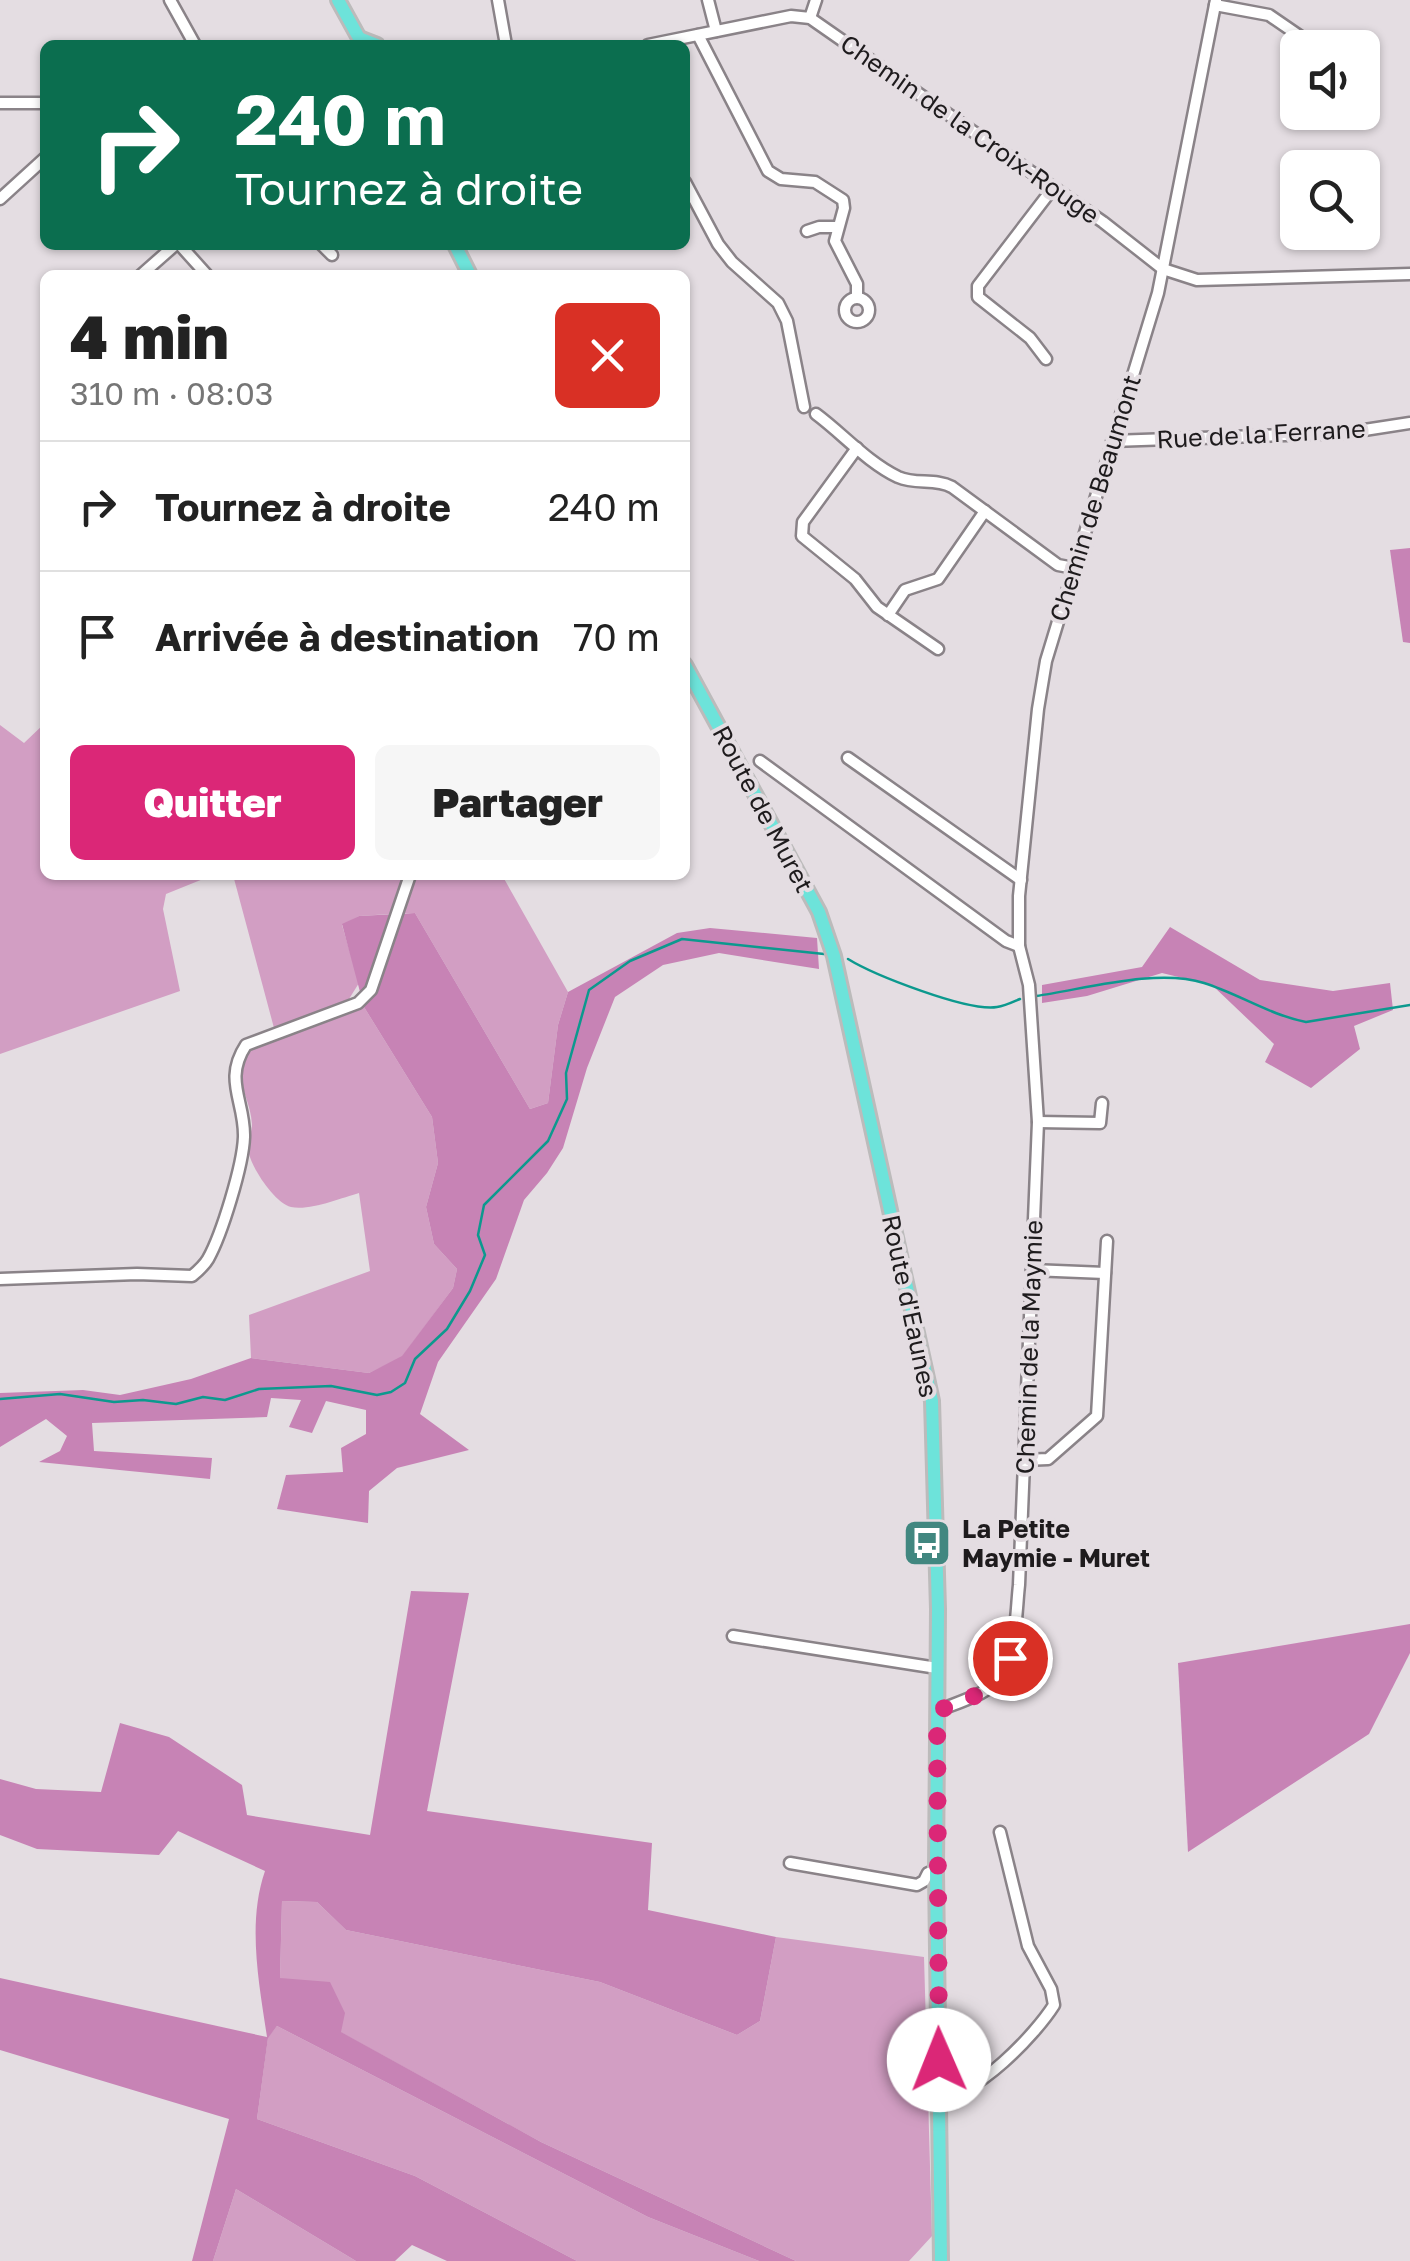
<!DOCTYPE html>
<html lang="fr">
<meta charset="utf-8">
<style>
body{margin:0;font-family:"Golos Text",sans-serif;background:#f6f6f6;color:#222;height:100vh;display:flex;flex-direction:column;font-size:38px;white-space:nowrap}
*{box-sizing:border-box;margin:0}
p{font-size:32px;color:#767676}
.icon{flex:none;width:55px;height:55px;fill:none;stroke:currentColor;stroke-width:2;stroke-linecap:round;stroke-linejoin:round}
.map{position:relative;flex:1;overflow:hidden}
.sheet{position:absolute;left:40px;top:270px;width:650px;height:610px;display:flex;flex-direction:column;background:#fff;border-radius:15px;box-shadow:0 2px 8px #0004}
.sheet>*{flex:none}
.top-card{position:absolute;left:40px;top:40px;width:650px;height:210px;border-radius:15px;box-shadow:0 2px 8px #0004;background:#0b6e4f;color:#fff;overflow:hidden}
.tools{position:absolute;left:1280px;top:30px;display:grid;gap:20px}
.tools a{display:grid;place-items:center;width:100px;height:100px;border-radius:15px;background:#fff;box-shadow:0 2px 8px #0004;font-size:50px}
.pin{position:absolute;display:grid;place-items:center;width:85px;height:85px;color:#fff;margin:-42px;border:5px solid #fff;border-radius:50%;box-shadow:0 2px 10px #0007}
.me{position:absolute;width:110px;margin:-55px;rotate:359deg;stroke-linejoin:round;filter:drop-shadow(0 0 8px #0008)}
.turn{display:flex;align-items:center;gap:35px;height:210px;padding:0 30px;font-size:45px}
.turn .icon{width:130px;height:130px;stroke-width:2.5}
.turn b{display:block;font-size:70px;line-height:85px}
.round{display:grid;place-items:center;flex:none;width:105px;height:105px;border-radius:15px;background:#f6f6f6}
.overview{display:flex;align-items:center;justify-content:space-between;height:170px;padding:0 30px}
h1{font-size:60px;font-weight:800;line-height:75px}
.button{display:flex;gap:20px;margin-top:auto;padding:20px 30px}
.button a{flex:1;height:115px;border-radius:15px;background:#db2777;color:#fff;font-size:40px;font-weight:800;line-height:115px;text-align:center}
.button a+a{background:#f6f6f6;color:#222}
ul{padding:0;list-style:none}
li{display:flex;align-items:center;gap:30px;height:130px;padding:0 30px;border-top:2px solid #e0e0e0}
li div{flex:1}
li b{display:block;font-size:38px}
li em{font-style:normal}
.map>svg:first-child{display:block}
.green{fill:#d29ec3}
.forest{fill:#c783b5}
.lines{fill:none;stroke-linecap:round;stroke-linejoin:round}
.stream{stroke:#0c998e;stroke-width:2.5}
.minor-casing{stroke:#8a8388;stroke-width:15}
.major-casing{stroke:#bcbbbb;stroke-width:18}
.minor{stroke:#fff;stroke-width:10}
.major{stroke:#6de3da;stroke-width:12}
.route{stroke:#db2777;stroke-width:18;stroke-dasharray:0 32.4}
.labels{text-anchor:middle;stroke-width:8;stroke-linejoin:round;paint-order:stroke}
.street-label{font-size:25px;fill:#1e1b1d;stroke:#e4dde2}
.poi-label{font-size:25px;font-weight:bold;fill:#1e1b1d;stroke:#e4dde2;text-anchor:start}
</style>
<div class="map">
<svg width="1410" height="2261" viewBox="0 0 1410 2261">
<rect width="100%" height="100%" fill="#e4dde2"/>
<g class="green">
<polygon points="45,723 45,875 213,875 166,894 163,909 180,991 0,1054 0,725 24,743"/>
<polygon points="233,875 406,875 391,914 359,916 342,925 359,983 349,999 274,1028"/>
<polygon points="417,875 502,875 568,992 558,1025 548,1103 530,1109 415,913 403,913"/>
<path d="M364,1007l68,110 6,46 -12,44 8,37 23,25 -4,19 -51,69 -33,16 -118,-15 -2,-43 121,-44 -11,-78c-18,5 -49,18 -68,14 -16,-4 -38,-37 -42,-53 -3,-9 3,-21 3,-30 -2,-30 -22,-45 -2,-74z"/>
<polygon points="282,1901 317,1902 346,1930 600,1982 737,2035 760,2021 776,1937 924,1957 932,2236 909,2261 796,2261 541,2142 340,2032 344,2013 280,1978"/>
<polygon points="277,2026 648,2217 759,2261 577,2261 415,2176 257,2119 268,2037"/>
<polygon points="236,2189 356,2261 213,2261"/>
</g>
<g class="forest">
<polygon points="1410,548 1410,643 1403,642 1390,550"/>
<polygon points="415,913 530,1109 548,1103 558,1025 568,992 677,933 710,928 817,938 819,969 719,953 663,965 615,997 587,1068 563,1148 547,1173 524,1200 496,1279 438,1362 420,1414 469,1450 397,1468 369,1491 368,1523 277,1509 286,1475 343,1472 341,1448 366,1434 366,1410 326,1401 312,1433 289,1427 301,1400 271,1398 267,1417 92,1423 94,1451 212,1458 210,1479 39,1462 60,1451 67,1436 46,1419 0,1447 0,1393 83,1390 120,1395 191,1379 251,1358 369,1373 402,1356 453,1288 457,1269 434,1244 426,1207 438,1163 432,1117 364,1007 342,924 359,916"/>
<polygon points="1170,927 1260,980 1333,991 1390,983 1393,1010 1354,1026 1360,1049 1311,1088 1265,1062 1274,1044 1212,985 1162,973 1087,996 1042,1003 1042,985 1142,967"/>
<path d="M411,1591l58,2 -42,218 225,32 -4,67 128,27 -16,84 -23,14 -137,-53 -254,-52 -29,-28 -35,-1 -2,77 50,4 15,31 -4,19 200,110 255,119h-37l-111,-44 -371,-191 -9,12 -11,81 158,57 162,85h-130l-35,-16 -17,16h-39l-120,-72 -23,72h-21l37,-142 -229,-69v-72l267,59c-8,-54 -20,-114 -2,-166l-87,-40 -19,24 -122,-6 -37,-14v-56l36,10 65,3 19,-69 49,14 73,48 5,30 123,20z"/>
<polygon points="1410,1624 1410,1653 1369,1734 1188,1852 1178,1663"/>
</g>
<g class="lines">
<g class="stream">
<path d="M848,959c26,16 120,53 149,48 8,-1 16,-5 23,-8"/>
<path d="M1036,996c49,-7 121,-28 168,-13 35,11 66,32 102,39l104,-17"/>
<polyline points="0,1399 60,1394 114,1402 143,1400 176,1404 203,1397 225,1400 259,1389 331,1386 377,1395 391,1392 405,1383 415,1359 447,1329 470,1291 485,1255 478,1235 484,1205 548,1141 567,1099 566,1073 589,990 630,961 682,939 824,954"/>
</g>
<g class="minor-casing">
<g id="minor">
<polyline points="170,0 195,45"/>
<polyline points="498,0 506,45"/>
<polyline points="708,0 716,31"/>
<polyline points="1215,5 1269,15 1317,48"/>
<polyline points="810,18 816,0"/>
<polyline points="698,35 768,171 781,179 815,182 843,200 844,208 835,241 857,284 857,298"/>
<polyline points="648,45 791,16 810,18 1103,222 1163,269 1197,280 1410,274"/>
<polyline points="0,103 45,103"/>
<polyline points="685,182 718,244 732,262 778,303 787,321 804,407"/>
<polyline points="0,199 45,158"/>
<polyline points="807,231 819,227 838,227"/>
<polyline points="180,245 207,275"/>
<polyline points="322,245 332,255"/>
<polyline points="141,275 175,245"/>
<circle cx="857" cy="310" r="12"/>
<polyline points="1046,359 1030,338 978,297 978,286 1053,188"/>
<path d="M816,414c27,20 51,48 82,63 18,8 37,1 54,10l106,78 16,3"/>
<polyline points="1112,441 1345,433 1410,423"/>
<polyline points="857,448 803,522 802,536 855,579 877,607 938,649"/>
<polyline points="888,615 905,590 938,579 985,511"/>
<polyline points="848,758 1021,880"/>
<polyline points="760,761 1006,941 1019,946"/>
<polyline points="1038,1122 1100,1123 1102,1103"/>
<polyline points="1032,1270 1105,1273"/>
<path d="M0,1279l137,-5 55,2c6,-5 12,-10 16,-17 14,-25 35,-94 36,-122 1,-36 -21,-57 2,-92l112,-42 13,-13 39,-115"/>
<polyline points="1024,1460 1048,1459 1097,1416 1107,1241"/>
<polyline points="733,1636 937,1668"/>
<path d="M937,1711c15,-6 30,-11 44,-18 37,-19 34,-73 38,-108l19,-463 -9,-137 -10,-39v-50l19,-187 8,-48 112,-368 58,-293"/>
<polyline points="790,1863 917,1885 924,1881 928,1873 936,1871"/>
<path d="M939,2097c37,0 96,-62 115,-92l-3,-16 -23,-43 -28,-114"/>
</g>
</g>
<g class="major-casing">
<g id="major">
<polyline points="338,0 359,38"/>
<polyline points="359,38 377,45"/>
<polyline points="455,245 470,275"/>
<polyline points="685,665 819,912 834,956 932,1401 938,1609 936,1871 941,2261"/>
</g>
</g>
<use href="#minor" class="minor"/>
<use href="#major" class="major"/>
</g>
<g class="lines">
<path class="route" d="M939,2060l-2,-349c37,-15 54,-16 73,-53"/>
</g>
<defs>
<g id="bus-square" transform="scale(2.5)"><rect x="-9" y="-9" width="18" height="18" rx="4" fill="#418780" stroke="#e4dde2"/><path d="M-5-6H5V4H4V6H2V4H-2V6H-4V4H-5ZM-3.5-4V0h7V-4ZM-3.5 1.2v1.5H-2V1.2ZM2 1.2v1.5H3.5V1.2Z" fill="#fff"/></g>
</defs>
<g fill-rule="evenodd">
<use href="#bus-square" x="927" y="1543"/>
</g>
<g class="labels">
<g class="street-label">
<text transform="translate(970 129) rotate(35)" y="9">Chemin de la Croix-Rouge</text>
<text transform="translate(1261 434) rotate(-3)" y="9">Rue de la Ferrane</text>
<text transform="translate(1095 498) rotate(-73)" y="9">Chemin de Beaumont</text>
<text transform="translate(763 809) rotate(62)" y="9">Route de Muret</text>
<text transform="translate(910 1306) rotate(78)" y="9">Route d'Eaunes</text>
<text transform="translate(1029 1347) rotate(-88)" y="9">Chemin de la Maymie</text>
</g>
<g class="poi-label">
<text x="962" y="1538">La Petite<tspan x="962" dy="29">Maymie - Muret</tspan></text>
</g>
</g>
</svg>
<div class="tools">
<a><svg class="icon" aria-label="sound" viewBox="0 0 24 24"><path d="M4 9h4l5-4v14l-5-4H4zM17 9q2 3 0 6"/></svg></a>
<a><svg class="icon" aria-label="search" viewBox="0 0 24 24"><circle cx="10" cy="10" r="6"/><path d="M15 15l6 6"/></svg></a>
</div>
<div class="pin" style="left:1010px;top:1658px;background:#d93025"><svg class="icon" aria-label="arrive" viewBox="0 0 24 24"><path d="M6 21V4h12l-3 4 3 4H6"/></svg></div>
<svg class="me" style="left:939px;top:2060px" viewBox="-20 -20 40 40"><circle r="19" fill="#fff"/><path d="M0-13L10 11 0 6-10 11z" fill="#db2777"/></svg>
<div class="top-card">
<div class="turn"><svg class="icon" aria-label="right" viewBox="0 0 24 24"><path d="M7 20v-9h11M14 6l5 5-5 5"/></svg><div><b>240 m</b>Tournez à droite</div></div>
</div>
<section class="sheet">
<div class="overview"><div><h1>4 min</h1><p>310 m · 08:03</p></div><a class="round" style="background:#d93025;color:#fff"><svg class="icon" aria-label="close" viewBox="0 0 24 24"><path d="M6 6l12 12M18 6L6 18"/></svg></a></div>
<ul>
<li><svg class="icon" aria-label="right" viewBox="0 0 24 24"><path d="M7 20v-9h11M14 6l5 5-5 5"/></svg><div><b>Tournez à droite</b></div><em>240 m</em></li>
<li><svg class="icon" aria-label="arrive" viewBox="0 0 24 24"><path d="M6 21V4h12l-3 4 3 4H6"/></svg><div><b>Arrivée à destination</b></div><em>70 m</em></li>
</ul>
<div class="button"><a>Quitter</a><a>Partager</a></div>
</section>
</div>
